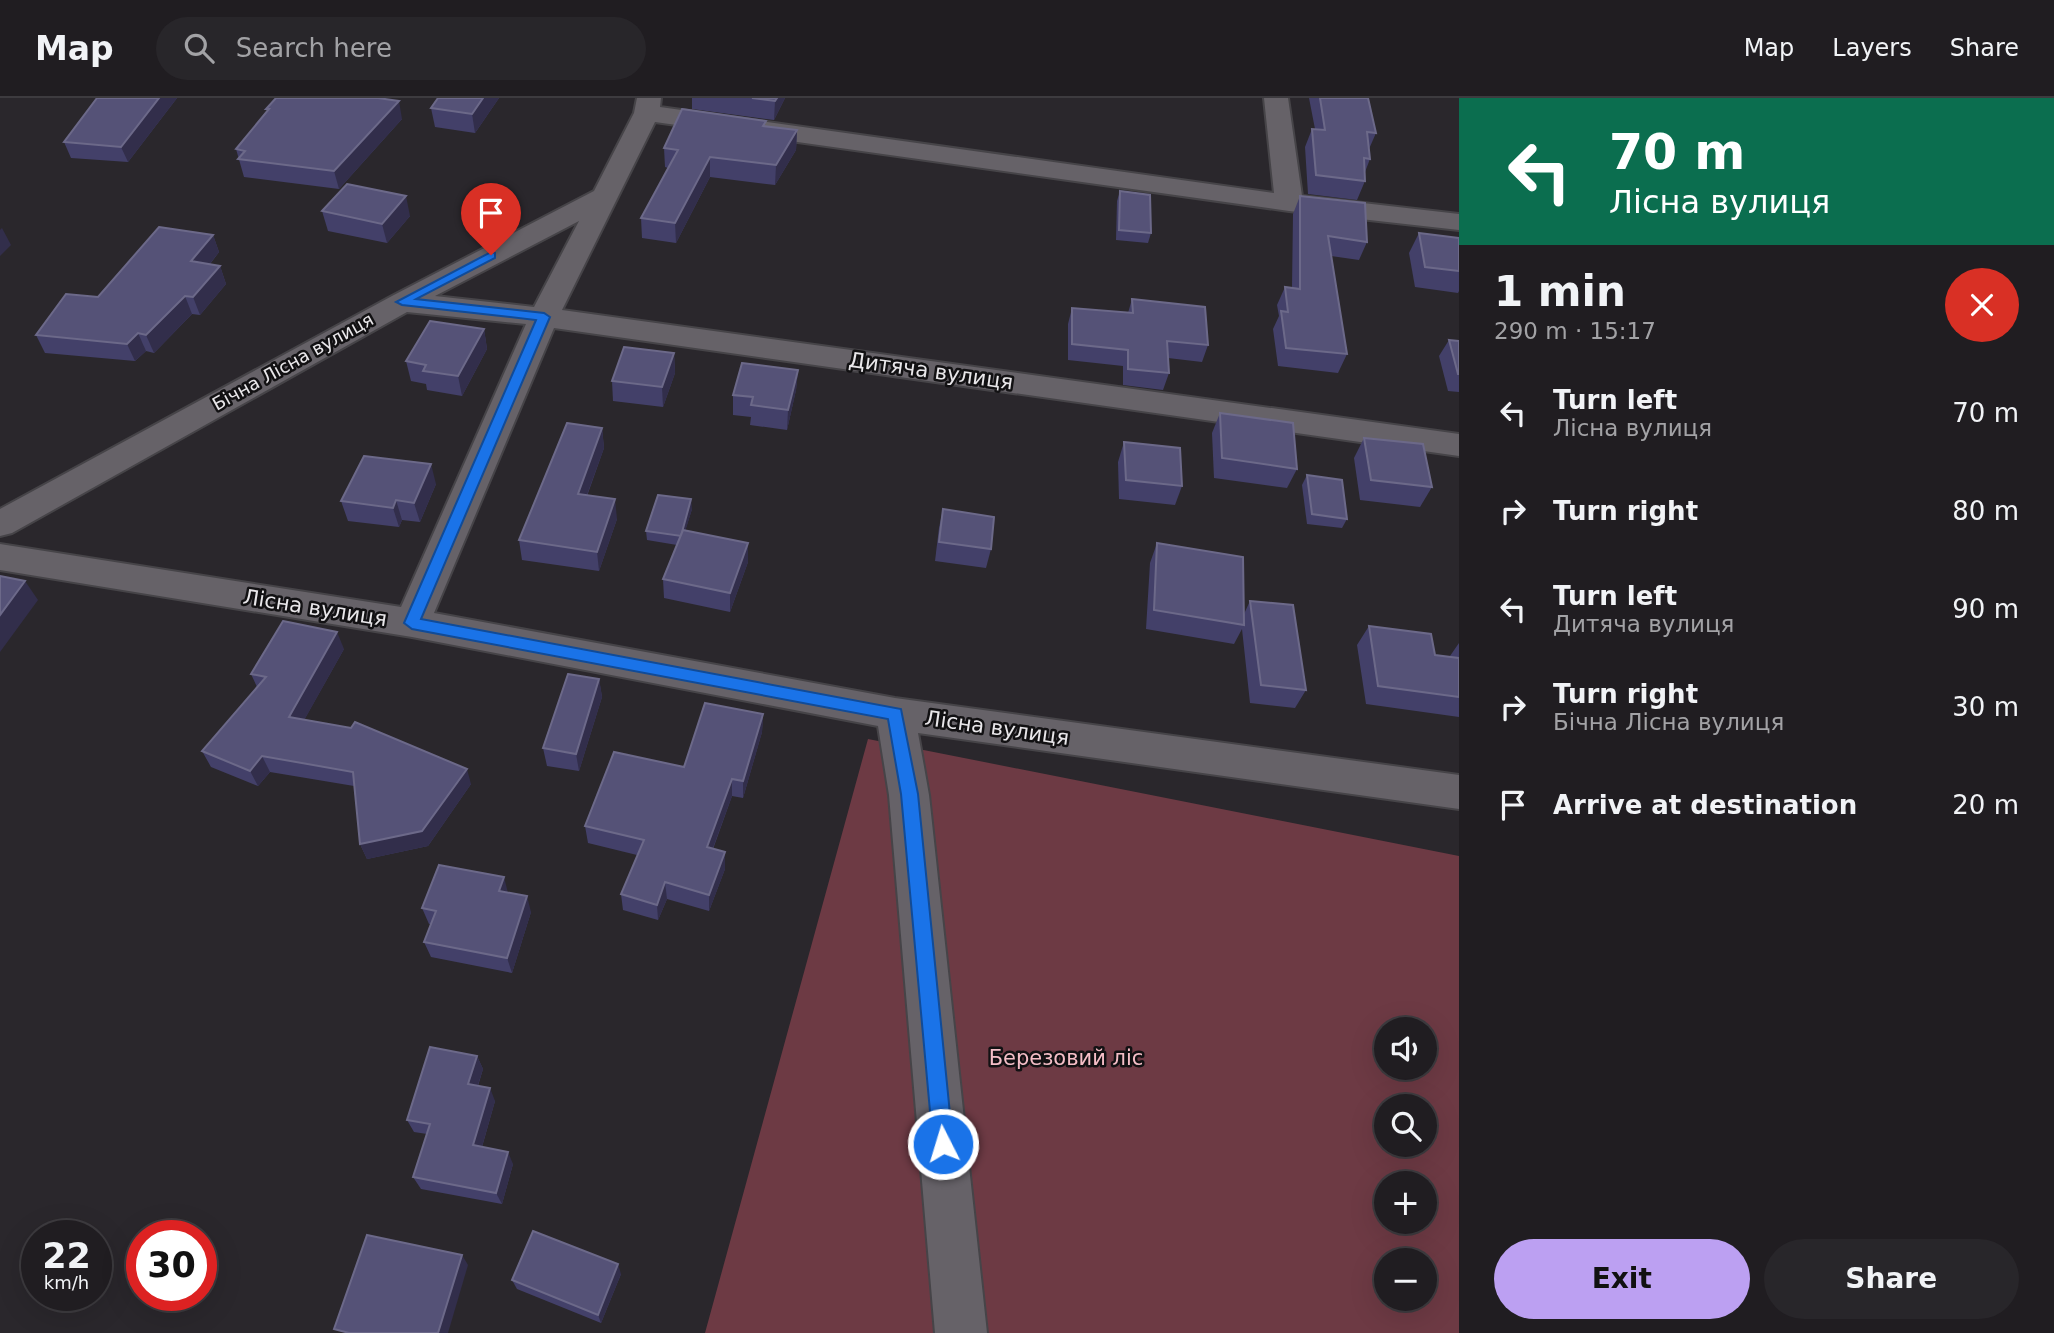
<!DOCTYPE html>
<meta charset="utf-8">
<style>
body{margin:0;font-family:"DejaVu Sans",sans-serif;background:#28262a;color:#f1f3f6;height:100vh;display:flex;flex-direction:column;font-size:26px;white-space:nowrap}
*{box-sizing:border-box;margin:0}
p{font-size:23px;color:#a2a2a5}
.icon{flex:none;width:38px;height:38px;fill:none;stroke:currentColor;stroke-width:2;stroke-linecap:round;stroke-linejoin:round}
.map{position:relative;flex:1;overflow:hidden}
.details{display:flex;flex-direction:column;background:#201d21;width:595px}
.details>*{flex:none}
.hud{background:#0b6e4f;color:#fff;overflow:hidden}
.buttons{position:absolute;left:1374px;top:919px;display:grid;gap:14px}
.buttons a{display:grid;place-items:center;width:63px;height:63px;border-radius:50%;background:#201d21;box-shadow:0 7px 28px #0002,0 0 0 2px #3d3b3f;font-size:35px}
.speed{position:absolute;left:21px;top:1122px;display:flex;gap:14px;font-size:35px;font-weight:700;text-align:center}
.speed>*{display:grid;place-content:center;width:91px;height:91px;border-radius:50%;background:#201d21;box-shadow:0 7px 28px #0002,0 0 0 2px #3d3b3f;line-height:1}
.speed small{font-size:18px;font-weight:400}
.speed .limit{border:10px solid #d22;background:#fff;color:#111}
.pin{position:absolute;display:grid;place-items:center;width:60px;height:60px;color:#fff;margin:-72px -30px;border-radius:50% 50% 50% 0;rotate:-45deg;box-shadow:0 0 7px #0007}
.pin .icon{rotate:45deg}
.me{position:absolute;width:77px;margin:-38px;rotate:355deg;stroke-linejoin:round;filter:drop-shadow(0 0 5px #0008)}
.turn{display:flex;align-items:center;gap:24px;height:147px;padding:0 35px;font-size:32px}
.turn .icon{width:91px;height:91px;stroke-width:2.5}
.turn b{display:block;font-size:49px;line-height:60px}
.round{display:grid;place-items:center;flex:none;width:74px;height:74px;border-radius:37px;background:#28262a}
.head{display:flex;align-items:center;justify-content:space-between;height:119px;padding:0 35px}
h1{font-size:42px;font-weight:600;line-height:52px}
.primary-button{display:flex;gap:14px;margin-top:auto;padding:14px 35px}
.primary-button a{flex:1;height:80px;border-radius:42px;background:#bca0f2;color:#111;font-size:28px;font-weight:600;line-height:80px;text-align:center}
.primary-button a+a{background:#28262a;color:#f1f3f6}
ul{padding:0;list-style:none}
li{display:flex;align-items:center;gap:21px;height:98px;padding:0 35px}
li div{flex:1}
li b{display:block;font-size:26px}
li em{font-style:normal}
header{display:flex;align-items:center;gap:42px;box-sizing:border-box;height:98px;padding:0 35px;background:#201d21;border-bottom:2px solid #3d3b3f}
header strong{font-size:33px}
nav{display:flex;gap:38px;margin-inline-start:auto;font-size:24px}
.search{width:490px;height:63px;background:#28262a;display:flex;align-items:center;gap:18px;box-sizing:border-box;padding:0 24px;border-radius:38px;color:#a2a2a5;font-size:26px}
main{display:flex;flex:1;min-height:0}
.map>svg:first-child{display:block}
.green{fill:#6d3a44;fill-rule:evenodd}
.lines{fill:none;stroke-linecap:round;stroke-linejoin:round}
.minor-casing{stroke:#464448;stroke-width:4}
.minor{fill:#666268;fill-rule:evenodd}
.wall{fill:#434069}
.shaded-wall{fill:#322e4b}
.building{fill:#555277;stroke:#6c6989;stroke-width:2}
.route{fill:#1a73e8;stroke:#114b97;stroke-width:2}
.labels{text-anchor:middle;stroke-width:5;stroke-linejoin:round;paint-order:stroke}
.far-street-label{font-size:18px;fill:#e9e7ea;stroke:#121113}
.street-label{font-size:21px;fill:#e9e7ea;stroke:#121113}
.park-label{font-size:21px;fill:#f5bec7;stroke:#121113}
</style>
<header>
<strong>Map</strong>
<div class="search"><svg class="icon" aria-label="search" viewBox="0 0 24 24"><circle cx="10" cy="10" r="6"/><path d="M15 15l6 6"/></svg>Search here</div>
<nav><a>Map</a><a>Layers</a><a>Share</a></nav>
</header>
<main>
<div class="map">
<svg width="1459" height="1235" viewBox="0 0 1459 1235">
<rect width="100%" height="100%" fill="#2a272c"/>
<path class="green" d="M868,641l591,117v477h-754zM1386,931h38v39h-38zM1386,1008h38v38h-38zM1386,1085h38v39h-38zM1386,1162h38v38h-38z"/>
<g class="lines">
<g class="minor-casing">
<path id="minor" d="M637,0h24l-1,9 614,86 -10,-95h24l14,98 157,18v16l-170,-19 -634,-89 -93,188 897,124v22l-905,-128 -120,285 461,85 564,77v34l-541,-76 11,62 58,538h-52l-46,-538 -11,-69 -466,-89 -412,-67v-26l401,63 125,-283 -119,-12 -395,221 -12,3v-27l392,-213 202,-105 40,-78zM579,123l-45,86 -99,-11z"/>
</g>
<use href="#minor" class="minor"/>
</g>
<g class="wall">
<polygon points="97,0 177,0 128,64 71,60 64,44"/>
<polygon points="438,0 499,0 475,35 435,29 431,10"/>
<polygon points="692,0 785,0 774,22 692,11"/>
<polygon points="1309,0 1368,0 1376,35 1369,51 1370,61 1365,74 1365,83 1357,102 1308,96 1305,49 1312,31 1315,31"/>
<polygon points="266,11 402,21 339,91 244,79 236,51 267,13"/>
<polygon points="797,32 796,52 775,87 710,79 676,145 642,140 641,120 668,70 665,69 664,50"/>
<polygon points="1120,93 1151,135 1148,145 1116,142 1117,103"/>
<polygon points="1300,98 1367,144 1359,162 1331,158 1347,256 1338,275 1278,268 1273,231 1279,218 1277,207 1285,189 1292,190 1293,116"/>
<polygon points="322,113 410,118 387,145 328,133"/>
<polygon points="1419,135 1459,140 1459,193 1458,195 1415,189 1409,155"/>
<polygon points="213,137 219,154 210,166 220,168 226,186 200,217 192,216 154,255 146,253 135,263 45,255 36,237 98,199"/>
<polygon points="1132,201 1208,247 1202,264 1168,260 1169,275 1163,292 1123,287 1123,268 1068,262 1068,226 1072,210 1128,215"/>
<polygon points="484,231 487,251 462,298 427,292 426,286 411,283 406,263"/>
<polygon points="1449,242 1459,243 1459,294 1448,293 1439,258"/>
<polygon points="674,255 675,275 663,309 613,303 612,283"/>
<polygon points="798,272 796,292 787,332 750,327 751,319 733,317 733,297"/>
<polygon points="1220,315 1297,371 1287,390 1214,380 1212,335"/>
<polygon points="602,330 604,350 587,398 617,421 599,473 522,462 519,442"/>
<polygon points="1364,340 1432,389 1420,409 1360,402 1354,360"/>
<polygon points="1124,344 1182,388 1175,407 1119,401 1118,364"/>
<polygon points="1307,377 1347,421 1342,430 1307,426 1302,387"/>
<polygon points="436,386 420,424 402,422 399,429 348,423 341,403"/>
<polygon points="692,411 685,433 748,464 730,514 664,500 663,481 677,447 647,442 646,433"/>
<polygon points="943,411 991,451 986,470 935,463 939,430"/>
<polygon points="1157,445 1244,516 1250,503 1306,592 1295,610 1250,605 1242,531 1234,546 1146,531 1150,465"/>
<polygon points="1369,528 1435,557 1450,559 1450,558 1459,545 1459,619 1366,606 1357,547"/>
<polygon points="344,551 304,622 471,686 428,748 367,761 360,746 354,688 270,674 258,688 211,669 202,653 257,589 251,576"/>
<polygon points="599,581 602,599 579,673 547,668 543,650"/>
<polygon points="763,616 762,634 743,700 732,698 713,751 725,754 725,771 709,813 667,801 658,822 623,812 621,796 637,757 588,745 585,728 684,669"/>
<polygon points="508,795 531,814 512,875 431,859 424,844 431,826 429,826 422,810"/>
<polygon points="477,958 483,971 478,988 495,1003 482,1049 513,1066 502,1106 421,1091 413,1079 427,1036 414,1034 407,1022"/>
<polygon points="621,1176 601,1225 517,1191 512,1182"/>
</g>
<g class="shaded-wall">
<polygon points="159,0 177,0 128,64 121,49"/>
<polygon points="483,0 499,0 475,35 472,16"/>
<polygon points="777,0 785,0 774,22 775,3"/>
<polygon points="399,3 402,21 339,91 334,73"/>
<polygon points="797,32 796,52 775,87 776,67"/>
<polygon points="710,59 710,79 676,145 675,125"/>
<polygon points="406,98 410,118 387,145 382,126"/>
<polygon points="2,130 11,147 0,158 0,132"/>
<polygon points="213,137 219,154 198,181 191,163"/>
<polygon points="220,168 226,186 200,217 193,199"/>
<polygon points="185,198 192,216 154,255 146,237"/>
<polygon points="484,231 487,251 462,298 458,278"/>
<polygon points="138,235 146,253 135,263 127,246"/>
<polygon points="674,255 675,275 663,309 662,289"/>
<polygon points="798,272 796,292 787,332 788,312"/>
<polygon points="602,330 604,350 580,416 578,396"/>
<polygon points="431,366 436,386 420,424 414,405"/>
<polygon points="615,401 617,421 599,473 597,454"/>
<polygon points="691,401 692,411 681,447 681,438"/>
<polygon points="396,402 402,422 399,429 393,410"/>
<polygon points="748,445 748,464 730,514 730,495"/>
<polygon points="25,483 38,502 0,554 0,517"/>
<polygon points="337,534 344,551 297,635 289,619"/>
<polygon points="599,581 602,599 579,673 576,656"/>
<polygon points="763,616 762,634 743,700 743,683"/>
<polygon points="262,658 270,674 258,688 250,673"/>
<polygon points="467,671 471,686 428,748 367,761 360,746"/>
<polygon points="732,681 732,698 707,766 707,749"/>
<polygon points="725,754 725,771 709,813 709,797"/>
<polygon points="504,779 508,795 499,793"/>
<polygon points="665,784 667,801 658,822 657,807"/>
<polygon points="527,798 531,814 512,875 507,860"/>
<polygon points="477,958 483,971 474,999 468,986"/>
<polygon points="490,990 495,1003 479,1059 473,1047"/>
<polygon points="508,1054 513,1066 502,1106 496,1095"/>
<polygon points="462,1157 468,1167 448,1235 438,1235"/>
<polygon points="618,1166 621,1176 601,1225 598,1217"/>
</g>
<g class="building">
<polygon points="97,0 159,0 121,49 64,44"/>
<polygon points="276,0 378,0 399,3 334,73 238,61 245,53 236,51 269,11 266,11"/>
<polygon points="438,0 483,0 472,16 431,10"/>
<polygon points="752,0 777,0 775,3"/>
<polygon points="1320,0 1368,0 1376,35 1367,34 1370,61 1364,60 1365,83 1316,77 1312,31 1325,32"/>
<polygon points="682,11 766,23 763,28 797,32 776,67 710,59 675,125 641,120 678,52 664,50"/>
<polygon points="347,86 406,98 382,126 322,113"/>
<polygon points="1120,93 1150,97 1151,135 1119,132"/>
<polygon points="1300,98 1365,105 1367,144 1328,138 1347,256 1286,250 1281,213 1288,214 1285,189 1300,191"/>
<polygon points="159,129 213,137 191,163 220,168 193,199 185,198 146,237 138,235 127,246 36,237 66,196 98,199"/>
<polygon points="1419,135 1459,140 1459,173 1425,169"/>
<polygon points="1132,201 1205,209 1208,247 1167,243 1169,275 1128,271 1128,252 1072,246 1072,210 1133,215"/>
<polygon points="430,223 484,231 458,278 423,273 426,267 406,263"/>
<polygon points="1449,242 1459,243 1459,276 1458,276"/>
<polygon points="624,249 674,255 662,289 612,283"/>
<polygon points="742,265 798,272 788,312 751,307 753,299 733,297"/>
<polygon points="1220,315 1293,325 1297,371 1222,360"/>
<polygon points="567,325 602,330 578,396 615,401 597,454 519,442"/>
<polygon points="1364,340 1423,346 1432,389 1371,382"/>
<polygon points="1124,344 1180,350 1182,388 1126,382"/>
<polygon points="364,358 431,366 414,405 396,402 393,410 341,403"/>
<polygon points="1307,377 1342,382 1347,421 1312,416"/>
<polygon points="658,397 691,401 681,438 646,433"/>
<polygon points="943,411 994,419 991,451 939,444"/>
<polygon points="683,432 748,445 730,495 663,481"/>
<polygon points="1157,445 1243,459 1244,527 1154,512"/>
<polygon points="0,478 25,483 0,517"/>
<polygon points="1250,503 1293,507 1306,592 1261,587"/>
<polygon points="283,523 337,534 289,619 351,630 355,624 467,671 422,733 360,746 353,674 262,658 250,673 202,653 266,579 251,576"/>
<polygon points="1369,528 1431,536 1435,557 1459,560 1459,599 1378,588"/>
<polygon points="568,576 599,581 576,656 543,650"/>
<polygon points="705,605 763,616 743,683 732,681 707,749 725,754 709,797 665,784 657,807 621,796 644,742 585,728 614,654 684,669"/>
<polygon points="439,767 504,779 499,793 527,798 507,860 424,844 436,813 422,810"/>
<polygon points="430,949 477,958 468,986 490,990 473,1047 508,1054 496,1095 413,1079 430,1026 407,1022"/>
<polygon points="533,1133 618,1166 598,1217 512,1182"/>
<polygon points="367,1137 462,1157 438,1235 349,1235 334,1231"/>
</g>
<polygon class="route" points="491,154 495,155 495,160 416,201 544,215 550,219 421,521 901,611 918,696 953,1046 950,1054 943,1056 936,1054 933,1046 901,696 888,621 412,531 404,525 536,222 402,207 396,204"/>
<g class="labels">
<g class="far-street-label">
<text transform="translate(293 264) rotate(-29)" y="6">Бічна Лісна вулиця</text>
</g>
<g class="street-label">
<text transform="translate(931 273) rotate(8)" y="7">Дитяча вулиця</text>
<text transform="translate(315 510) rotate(9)" y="7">Лісна вулиця</text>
<text transform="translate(997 630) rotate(8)" y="7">Лісна вулиця</text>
</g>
<g class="park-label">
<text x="1066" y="967">Березовий ліс</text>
</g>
</g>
</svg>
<div class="buttons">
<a><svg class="icon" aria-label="sound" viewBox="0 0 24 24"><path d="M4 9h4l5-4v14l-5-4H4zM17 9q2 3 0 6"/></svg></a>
<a><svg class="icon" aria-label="search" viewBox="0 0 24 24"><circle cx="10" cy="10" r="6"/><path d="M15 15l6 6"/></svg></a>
<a>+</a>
<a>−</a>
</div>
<div class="speed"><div>22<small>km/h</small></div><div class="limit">30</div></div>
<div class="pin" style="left:491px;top:157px;background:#d93025"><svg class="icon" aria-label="arrive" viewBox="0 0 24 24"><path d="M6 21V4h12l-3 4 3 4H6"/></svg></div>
<svg class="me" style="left:943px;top:1046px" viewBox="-20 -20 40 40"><circle r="17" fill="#1a73e8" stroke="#fff" stroke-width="3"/><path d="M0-11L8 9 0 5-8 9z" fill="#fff"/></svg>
</div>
<section class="details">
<div class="hud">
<div class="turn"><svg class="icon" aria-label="left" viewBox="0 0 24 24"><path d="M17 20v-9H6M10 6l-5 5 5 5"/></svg><div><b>70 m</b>Лісна вулиця</div></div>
</div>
<div class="head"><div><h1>1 min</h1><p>290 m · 15:17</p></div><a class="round" style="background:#d93025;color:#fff"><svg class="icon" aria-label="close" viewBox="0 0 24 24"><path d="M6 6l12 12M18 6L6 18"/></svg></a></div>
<ul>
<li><svg class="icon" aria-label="left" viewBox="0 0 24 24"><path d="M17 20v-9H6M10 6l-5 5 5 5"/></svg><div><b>Turn left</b><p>Лісна вулиця</p></div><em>70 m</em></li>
<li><svg class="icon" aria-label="right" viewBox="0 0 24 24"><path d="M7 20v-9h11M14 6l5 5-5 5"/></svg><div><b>Turn right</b></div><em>80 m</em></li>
<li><svg class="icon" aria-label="left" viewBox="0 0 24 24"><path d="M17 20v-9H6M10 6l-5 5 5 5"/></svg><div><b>Turn left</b><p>Дитяча вулиця</p></div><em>90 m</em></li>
<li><svg class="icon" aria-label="right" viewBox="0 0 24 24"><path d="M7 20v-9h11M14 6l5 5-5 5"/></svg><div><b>Turn right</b><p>Бічна Лісна вулиця</p></div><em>30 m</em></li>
<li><svg class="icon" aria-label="arrive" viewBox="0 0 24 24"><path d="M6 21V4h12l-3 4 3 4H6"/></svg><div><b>Arrive at destination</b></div><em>20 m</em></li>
</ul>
<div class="primary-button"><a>Exit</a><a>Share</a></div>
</section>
</main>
